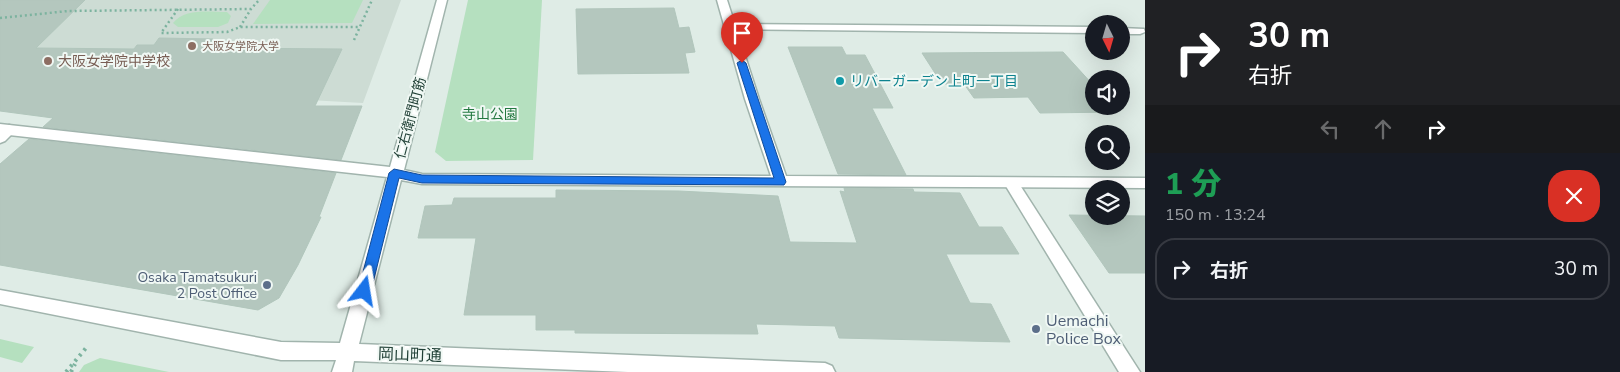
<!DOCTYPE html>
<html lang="ja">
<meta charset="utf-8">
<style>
body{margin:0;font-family:"Nunito Sans","Noto Sans JP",sans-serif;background:#20242c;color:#f1f3f6;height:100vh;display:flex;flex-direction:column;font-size:19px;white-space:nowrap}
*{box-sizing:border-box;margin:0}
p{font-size:16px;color:#9ea1a6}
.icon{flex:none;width:28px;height:28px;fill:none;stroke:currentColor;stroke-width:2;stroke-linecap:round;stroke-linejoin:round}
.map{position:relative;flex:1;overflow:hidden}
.drawer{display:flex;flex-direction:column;background:#171b24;width:475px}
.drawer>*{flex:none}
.top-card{background:#202124;color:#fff;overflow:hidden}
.needle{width:32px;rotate:175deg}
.fabs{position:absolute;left:1085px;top:15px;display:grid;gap:10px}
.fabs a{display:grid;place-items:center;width:45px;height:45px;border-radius:50%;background:#171b24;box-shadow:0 5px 20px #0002;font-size:25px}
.pin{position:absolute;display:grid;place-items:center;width:42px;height:42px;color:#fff;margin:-51px -21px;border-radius:50% 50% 50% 0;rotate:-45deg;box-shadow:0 0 5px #0007}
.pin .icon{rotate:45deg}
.me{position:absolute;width:55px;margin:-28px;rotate:14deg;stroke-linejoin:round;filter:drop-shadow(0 0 4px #0008)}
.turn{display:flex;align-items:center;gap:18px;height:105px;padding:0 20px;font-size:22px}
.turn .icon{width:65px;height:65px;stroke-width:2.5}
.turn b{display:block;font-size:35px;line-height:42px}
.lanes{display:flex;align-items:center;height:48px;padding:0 20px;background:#0003;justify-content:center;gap:25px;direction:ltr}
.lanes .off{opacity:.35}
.round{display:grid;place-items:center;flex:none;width:52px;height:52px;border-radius:20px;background:#20242c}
.headline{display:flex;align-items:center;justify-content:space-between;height:85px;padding:0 20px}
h1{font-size:30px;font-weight:800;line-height:38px;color:#1e9e55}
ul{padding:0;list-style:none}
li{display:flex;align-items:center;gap:15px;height:62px;margin:0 10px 8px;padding:0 10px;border:2px solid #363941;border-radius:20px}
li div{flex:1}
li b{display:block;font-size:19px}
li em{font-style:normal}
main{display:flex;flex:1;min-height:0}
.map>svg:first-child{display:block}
.built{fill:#cddcd4}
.green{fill:#b5e0bf}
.building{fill:#b4c7be;stroke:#b1c6bc}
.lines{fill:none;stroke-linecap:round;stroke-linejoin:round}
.service-casing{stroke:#a1b4ad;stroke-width:3}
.minor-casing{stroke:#a1b4ad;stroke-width:3}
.tertiary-casing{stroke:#a1b4ad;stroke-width:3}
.path-far1{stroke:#7cb39f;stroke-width:2.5;stroke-dasharray:2 3;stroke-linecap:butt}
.path{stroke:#7cb39f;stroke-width:4;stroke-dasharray:2.5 4.5;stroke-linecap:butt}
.service{fill:#fff;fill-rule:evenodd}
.minor{fill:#fff;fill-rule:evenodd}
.tertiary{fill:#fff;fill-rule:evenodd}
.route{fill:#1a73e8;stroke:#114b97}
.education-dot{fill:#8d6e63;stroke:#f0f8f4;stroke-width:2}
.culture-dot{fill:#0f9aa8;stroke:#f0f8f4;stroke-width:2}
.service-dot{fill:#5c6f8a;stroke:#f0f8f4;stroke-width:2}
.labels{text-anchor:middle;stroke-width:4;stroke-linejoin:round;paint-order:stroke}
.far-education-label{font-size:11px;fill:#785e54;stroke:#f0f8f4;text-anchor:start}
.education-label{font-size:14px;fill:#785e54;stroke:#f0f8f4;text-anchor:start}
.culture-label{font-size:14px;fill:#0d838f;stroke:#f0f8f4;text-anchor:start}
.park-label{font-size:14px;fill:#247941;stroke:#f0f8f4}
.street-label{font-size:14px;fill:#1e3e34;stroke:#f0f8f4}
.service-label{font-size:14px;fill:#4e5e75;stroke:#f0f8f4;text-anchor:end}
.near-service-label{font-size:16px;fill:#4e5e75;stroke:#f0f8f4;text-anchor:start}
.near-street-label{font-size:16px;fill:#1e3e34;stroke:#f0f8f4}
</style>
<main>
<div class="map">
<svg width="1145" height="372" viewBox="0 0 1145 372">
<rect width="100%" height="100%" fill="#dfece6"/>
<polygon class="built" points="0,0 401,0 363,103 199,94 0,91"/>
<g class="green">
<polygon points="270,0 363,0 352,23 253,24"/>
<polygon points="468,0 542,0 533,160 446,161 435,152"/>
<path d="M227,12l4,4 -3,7 -10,4h-40l-5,-4c12,-15 36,-11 54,-11z"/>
<polygon points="0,339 34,347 22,363 0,357"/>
<polygon points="100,358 169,372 79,372 84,365"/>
</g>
<g class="building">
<polygon points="0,0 85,0 36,48 134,49 137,45 154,45 159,38 213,39 209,44 225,44 223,48 342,49 315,106 362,106 341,160 43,127 53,118 0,111"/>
<polygon points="674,8 679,28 689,27 695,52 685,53 689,73 578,74 576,9"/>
<polygon points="788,47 842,47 846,55 865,55 893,108 872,108 906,175 838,174"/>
<polygon points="1063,52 1094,86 1094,106 1113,106 1118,112 1040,113 1028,97 974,98 964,84 942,84 922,53"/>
<polygon points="29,139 336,173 319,217 321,217 298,265 279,298 258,310 0,265 0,164"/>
<polygon points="844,188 913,189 914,192 960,193 979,227 1002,227 1019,254 946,254 970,303 991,304 1010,342 839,338 835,326 756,324 758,334 575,333 575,330 536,330 536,315 464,315 476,238 418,238 425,206 452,205 454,198 556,198 556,190 679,191 778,196 790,242 857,243 840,191 845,192"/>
<polygon points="1069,215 1145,216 1145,273 1109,273"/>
</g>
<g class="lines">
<g class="service-casing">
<g id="service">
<polygon points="731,24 1094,27 1094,33 727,29 725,27"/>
<polygon points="1121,28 1144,29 1145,32 1140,34 1121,34"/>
</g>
</g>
<g class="minor-casing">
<g id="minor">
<polygon points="9,125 14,127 16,130 5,141 0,143 0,130"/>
<polygon points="1011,178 1016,179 1140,372 1119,372 1004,183 1006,179"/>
</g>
</g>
<g class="tertiary-casing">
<polygon id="tertiary" points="437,0 447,0 404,170 422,174 771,176 745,99 717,0 727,0 759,99 786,176 1145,178 1145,188 422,184 401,180 359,344 825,363 832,366 835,372 628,372 354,361 352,372 332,372 336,360 281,360 0,304 0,290 281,342 340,343 387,177 0,134 0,124 390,167"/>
</g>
<g class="path-far1">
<polyline points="178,9 161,33 227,32 240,27 360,27"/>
<polyline points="0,18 68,11 251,9 259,0"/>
<polyline points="240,27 251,9"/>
<polyline points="354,40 372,0"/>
</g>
<g class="path">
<polyline points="66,372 86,348"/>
<polyline points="71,372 75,364"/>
</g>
<use href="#service" class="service"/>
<use href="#minor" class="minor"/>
<use href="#tertiary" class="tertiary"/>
</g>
<polygon class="route" points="742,60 746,63 786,182 784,185 422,183 399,178 371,291 369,295 364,297 360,295 358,291 389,173 394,169 422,175 774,178 737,63"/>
<g class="education-dot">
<circle cx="192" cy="46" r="5"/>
<circle cx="48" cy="61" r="5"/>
</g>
<circle class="culture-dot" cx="840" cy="81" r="5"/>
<g class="service-dot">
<circle cx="267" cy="285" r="5"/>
<circle cx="1036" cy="329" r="5"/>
</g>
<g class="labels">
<g class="far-education-label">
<text x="202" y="50">大阪女学院大学</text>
</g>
<g class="education-label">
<text x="58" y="66">大阪女学院中学校</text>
</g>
<g class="culture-label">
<text x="850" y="86">リバーガーデン上町一丁目</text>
</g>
<g class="park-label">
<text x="490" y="119">寺山公園</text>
</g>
<g class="street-label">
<text transform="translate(410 118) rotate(-75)" y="5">仁右衛門町筋</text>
</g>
<g class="service-label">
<text x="257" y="282">Osaka Tamatsukuri<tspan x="257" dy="16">2 Post Office</tspan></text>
</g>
<g class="near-service-label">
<text x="1046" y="326">Uemachi<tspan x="1046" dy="18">Police Box</tspan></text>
</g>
<g class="near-street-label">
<text transform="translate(410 354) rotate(2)" y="6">岡山町通</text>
</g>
</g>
</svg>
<div class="fabs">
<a><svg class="needle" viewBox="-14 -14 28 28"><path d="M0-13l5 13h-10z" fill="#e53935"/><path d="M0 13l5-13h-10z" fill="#9ea1a6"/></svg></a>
<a><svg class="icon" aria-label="sound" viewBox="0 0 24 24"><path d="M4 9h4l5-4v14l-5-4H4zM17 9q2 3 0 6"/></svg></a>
<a><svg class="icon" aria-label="search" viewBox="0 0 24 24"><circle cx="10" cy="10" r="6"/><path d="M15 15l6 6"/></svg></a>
<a><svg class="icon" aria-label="layers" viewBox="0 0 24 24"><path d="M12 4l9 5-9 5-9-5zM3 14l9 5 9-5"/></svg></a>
</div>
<div class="pin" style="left:742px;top:63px;background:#d93025"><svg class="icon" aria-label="arrive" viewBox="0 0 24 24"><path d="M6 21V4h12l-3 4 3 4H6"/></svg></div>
<svg class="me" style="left:364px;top:291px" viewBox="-20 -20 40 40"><path d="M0-17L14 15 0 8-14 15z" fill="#1a73e8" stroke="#fff" stroke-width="4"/></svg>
</div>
<section class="drawer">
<div class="top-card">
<div class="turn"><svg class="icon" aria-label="right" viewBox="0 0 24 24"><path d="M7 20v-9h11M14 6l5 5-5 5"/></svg><div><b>30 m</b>右折</div></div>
<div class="lanes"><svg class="icon off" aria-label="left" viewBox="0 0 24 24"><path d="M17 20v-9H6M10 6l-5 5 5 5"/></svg><svg class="icon off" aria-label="ahead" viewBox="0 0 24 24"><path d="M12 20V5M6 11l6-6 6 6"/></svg><svg class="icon" aria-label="right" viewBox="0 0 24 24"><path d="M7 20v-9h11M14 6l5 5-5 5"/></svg></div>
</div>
<div class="headline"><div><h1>1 分</h1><p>150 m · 13:24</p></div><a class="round" style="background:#d93025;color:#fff"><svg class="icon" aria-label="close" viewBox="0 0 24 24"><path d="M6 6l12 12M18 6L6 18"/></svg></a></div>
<ul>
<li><svg class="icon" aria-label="right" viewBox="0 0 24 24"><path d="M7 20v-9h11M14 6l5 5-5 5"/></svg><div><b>右折</b></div><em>30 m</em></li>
</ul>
</section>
</main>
